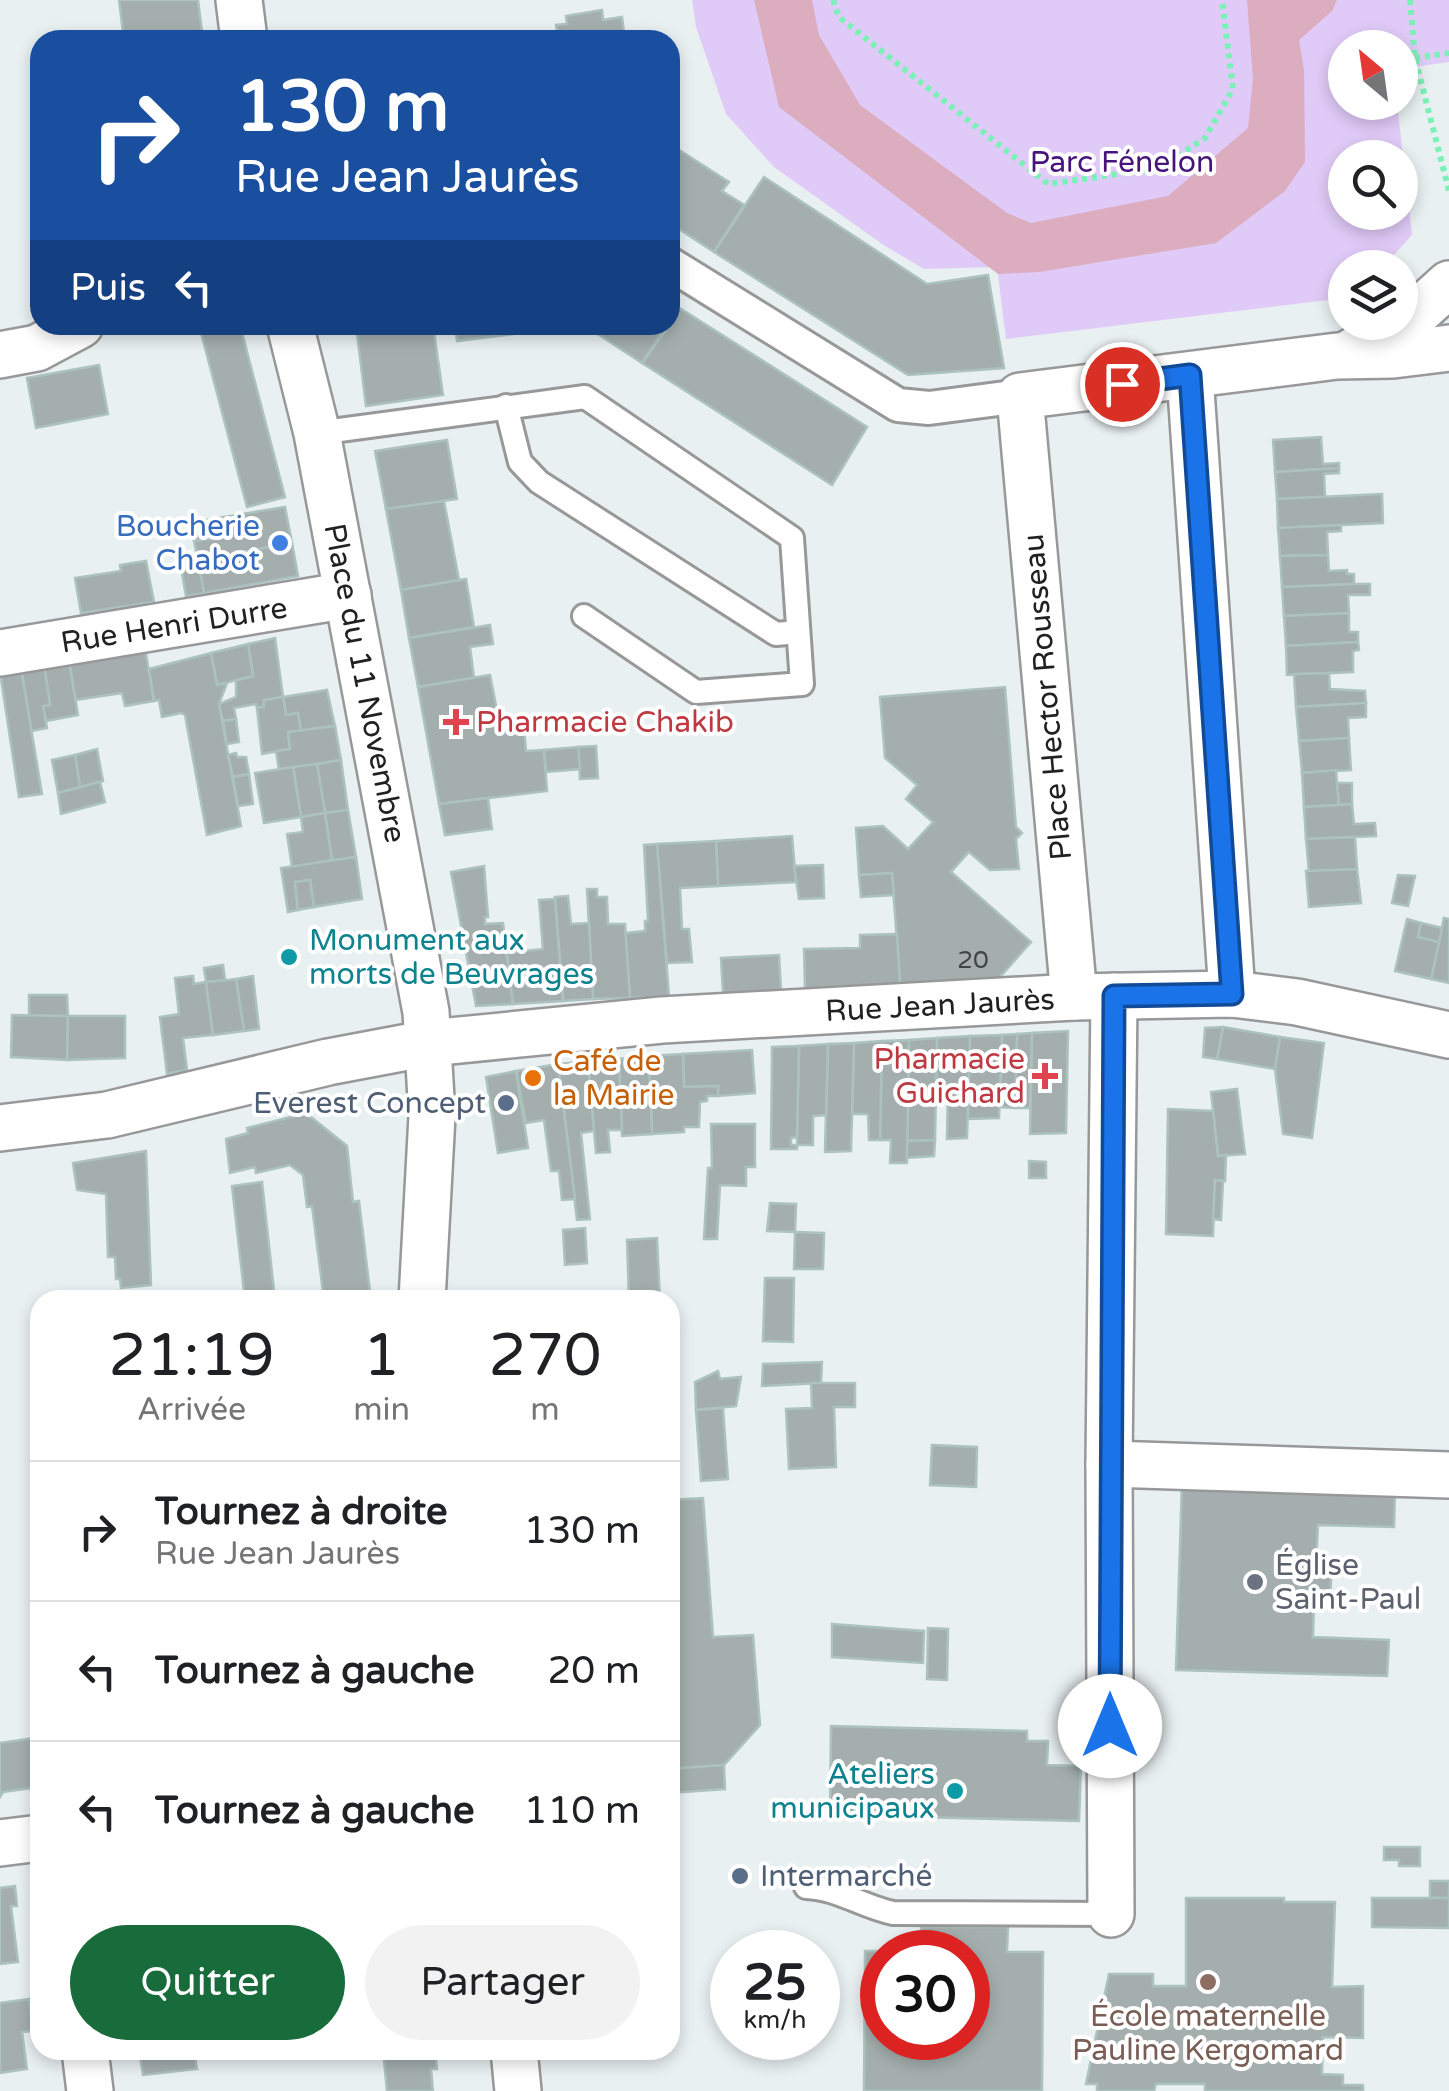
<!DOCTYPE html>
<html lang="fr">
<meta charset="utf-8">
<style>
body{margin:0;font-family:"Varela Round",sans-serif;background:#f2f2f2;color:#202124;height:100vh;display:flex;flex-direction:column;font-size:38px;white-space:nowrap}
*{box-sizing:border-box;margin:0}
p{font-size:32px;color:#757577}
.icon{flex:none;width:55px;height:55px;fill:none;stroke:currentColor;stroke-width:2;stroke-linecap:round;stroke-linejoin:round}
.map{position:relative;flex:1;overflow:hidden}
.drawer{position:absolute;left:30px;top:1290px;width:650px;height:770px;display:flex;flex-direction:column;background:#fff;border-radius:30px;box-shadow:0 5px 15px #0003}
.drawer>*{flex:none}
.guide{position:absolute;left:30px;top:30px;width:650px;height:305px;border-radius:30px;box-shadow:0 5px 15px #0003;background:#1a4fa0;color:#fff;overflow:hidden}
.needle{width:65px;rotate:331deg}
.fabs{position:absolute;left:1328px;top:30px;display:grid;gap:20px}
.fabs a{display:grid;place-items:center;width:90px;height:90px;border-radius:50%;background:#fff;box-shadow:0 5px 15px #0003;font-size:50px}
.speed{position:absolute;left:710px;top:1930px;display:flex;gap:20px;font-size:50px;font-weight:700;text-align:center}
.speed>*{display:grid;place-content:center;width:130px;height:130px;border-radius:50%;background:#fff;box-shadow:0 5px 15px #0003;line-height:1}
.speed small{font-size:25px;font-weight:400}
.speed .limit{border:15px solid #d22;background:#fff;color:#111}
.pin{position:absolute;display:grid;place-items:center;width:85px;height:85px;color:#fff;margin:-42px;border:5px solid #fff;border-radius:50%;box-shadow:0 2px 10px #0007}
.me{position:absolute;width:110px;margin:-55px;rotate:0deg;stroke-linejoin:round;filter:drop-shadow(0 0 8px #0008)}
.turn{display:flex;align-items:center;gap:35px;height:210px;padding:0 40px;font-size:45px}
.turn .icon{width:130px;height:130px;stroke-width:2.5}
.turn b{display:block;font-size:70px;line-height:85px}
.then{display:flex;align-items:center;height:95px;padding:0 40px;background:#0003;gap:20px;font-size:38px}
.eta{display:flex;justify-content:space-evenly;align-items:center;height:170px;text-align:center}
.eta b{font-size:60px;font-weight:600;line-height:70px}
.action{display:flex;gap:20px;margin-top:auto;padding:20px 40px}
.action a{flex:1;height:115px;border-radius:60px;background:#186b3b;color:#fff;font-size:40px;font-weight:600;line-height:115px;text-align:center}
.action a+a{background:#f2f2f2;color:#202124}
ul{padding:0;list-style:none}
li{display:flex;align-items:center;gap:30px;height:140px;padding:0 40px;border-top:2px solid #e0e0e0}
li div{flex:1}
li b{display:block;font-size:38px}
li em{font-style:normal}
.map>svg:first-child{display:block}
.park{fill:#e0caf7;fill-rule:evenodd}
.water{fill:#dbadbe}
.building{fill:#a4afad;stroke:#acc2be;stroke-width:2.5;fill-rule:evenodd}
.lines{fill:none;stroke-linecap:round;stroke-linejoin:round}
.service-casing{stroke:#989898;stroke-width:28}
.pedestrian-casing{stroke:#989898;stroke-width:38}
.minor-casing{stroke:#989898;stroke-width:50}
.path{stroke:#7af1b6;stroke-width:6;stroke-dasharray:5 5;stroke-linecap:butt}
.service{stroke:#fff;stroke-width:22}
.pedestrian{stroke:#fff;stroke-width:32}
.minor{stroke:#fff;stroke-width:45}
.route-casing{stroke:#114b97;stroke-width:25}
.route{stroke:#1a73e8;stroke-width:18}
.shop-dot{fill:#3f7fe0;stroke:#fff;stroke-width:4}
.health-dot{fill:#e0444e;stroke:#fff;stroke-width:4}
.culture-dot{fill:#0f9aa8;stroke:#fff;stroke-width:4}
.food-dot{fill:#e8710a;stroke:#fff;stroke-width:4}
.service-dot{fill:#5c6f8a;stroke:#fff;stroke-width:4}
.worship-dot{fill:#6b7280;stroke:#fff;stroke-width:4}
.education-dot{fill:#8d6e63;stroke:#fff;stroke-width:4}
.labels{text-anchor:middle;stroke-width:8;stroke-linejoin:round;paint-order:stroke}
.number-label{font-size:25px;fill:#424444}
.park-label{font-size:30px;fill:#46147b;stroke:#fff}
.shop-label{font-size:30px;fill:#366cbe;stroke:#fff;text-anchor:end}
.street-label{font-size:30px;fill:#212121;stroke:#fff}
.health-label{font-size:30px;fill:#be3a42;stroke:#fff;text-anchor:start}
.culture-label{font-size:30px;fill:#0d838f;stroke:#fff;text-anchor:start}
.food-label{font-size:30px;fill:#c56008;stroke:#fff;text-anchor:start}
.service-label{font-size:30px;fill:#4e5e75;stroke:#fff;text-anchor:end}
.worship-label{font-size:30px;fill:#5b616d;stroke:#fff;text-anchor:start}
.education-label{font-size:30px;fill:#785e54;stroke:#fff}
</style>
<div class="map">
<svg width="1449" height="2091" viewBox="0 0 1449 2091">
<rect width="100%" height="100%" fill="#e9f0f1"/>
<path class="park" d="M692,0h757v62l-49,7v-21h-55v54l52,1 15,132 -29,32 -38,1v30l-339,41 -9,-72 -73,2 -42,-25 -108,-77 -48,-53 -30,-87zM1345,158h55v54h-55z"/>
<polygon class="water" points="754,0 812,0 819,35 860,105 1007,213 1031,223 1168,196 1248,128 1253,79 1247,0 1337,0 1332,11 1299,40 1304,70 1305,162 1285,191 1216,243 1039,272 998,274 779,107"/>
<g class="building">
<polygon points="119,0 198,0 203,40 124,40"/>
<polygon points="602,10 603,20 622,17 625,40 558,40 556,25 567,24 566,16"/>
<polygon points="670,144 729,182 722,191 744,205 714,252 670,223"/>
<polygon points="764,177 927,284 988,275 1004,368 908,375 714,252"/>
<polygon points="678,307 867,427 832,485 642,363 670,325"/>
<polygon points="199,325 240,325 285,497 247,507"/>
<polygon points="356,325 433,325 443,395 366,406"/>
<polygon points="455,325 520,325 521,333 457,341"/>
<polygon points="584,325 667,325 642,363"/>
<polygon points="99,365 108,414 36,428 27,378"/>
<polygon points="1321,437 1323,464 1339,463 1339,468 1275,472 1273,440"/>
<polygon points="447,440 457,499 386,509 375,451"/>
<polygon points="1339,468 1339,473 1324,474 1325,497 1277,499 1275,472"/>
<polygon points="1382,494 1383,523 1278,528 1277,499"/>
<polygon points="444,501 459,580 401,590 386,509"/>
<polygon points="285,507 292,543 198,560 194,541 214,538 211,519"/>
<polygon points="211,519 214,538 194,541 191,523"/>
<polygon points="1341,525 1341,531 1327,532 1328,555 1280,556 1278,528"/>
<polygon points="292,543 298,576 204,593 198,560"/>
<polygon points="1328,555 1329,571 1347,570 1347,574 1354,574 1354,584 1282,587 1280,556"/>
<polygon points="198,560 204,593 186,596 181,568 185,562"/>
<polygon points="146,561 154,602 81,613 75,578 121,571 120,565"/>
<polygon points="466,579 474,627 409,638 401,590"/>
<polygon points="1354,584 1370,584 1370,595 1348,595 1349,613 1284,616 1282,587"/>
<polygon points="1349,613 1349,632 1358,632 1358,642 1286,646 1284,616"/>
<polygon points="490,625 493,644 470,647 474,678 418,687 409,638"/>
<polygon points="275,638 283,697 264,700 264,707 257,708 256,704 234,708 236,719 223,721 219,704 236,697 236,680 253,676 248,644"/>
<polygon points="1358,642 1359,650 1353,651 1353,672 1287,675 1286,646"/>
<polygon points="248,644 253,676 217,685 211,653"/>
<polygon points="145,648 154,701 125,706 122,693 75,700 69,661"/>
<polygon points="211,653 217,685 227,683 219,704 241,826 207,835 185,715 181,713 162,717 159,700 154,701 149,669"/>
<polygon points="69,661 78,715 46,721 43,706 50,705 44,665"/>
<polygon points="44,665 50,705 43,706 47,728 31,731 21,668"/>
<polygon points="21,668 42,794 19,797 0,672"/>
<polygon points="1329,673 1330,689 1365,691 1366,703 1296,707 1294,674"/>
<polygon points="490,675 501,731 524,729 526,751 544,750 547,791 439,804 418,687"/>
<polygon points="1005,687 1016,827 1022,833 1016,839 1019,869 990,870 969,852 951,872 1031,942 992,986 900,984 892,873 859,875 856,828 883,826 908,849 933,822 906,799 917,785 885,758 880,697"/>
<polygon points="327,690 335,726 301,731 298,713 286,715 283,697"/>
<polygon points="283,697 286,715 298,713 301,731 288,732 290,749 262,754 257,708 264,707 264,700"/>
<polygon points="1366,703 1366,717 1348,718 1349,738 1299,741 1296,707"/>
<polygon points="236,719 239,742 227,744 223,721"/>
<polygon points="335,726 341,760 279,770 276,751 290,749 288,732"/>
<polygon points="1349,738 1351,770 1302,773 1299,741"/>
<polygon points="596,746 598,778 580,779 578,747"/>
<polygon points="578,747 580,769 546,772 544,750"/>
<polygon points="97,749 103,781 80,787 75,755"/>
<polygon points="236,753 237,757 246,757 249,774 233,777 228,755"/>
<polygon points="75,755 80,787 58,793 52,760"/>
<polygon points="341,760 348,810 325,813 317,764"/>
<polygon points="317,764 325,813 301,817 293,767"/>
<polygon points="293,767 301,817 264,823 255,773"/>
<polygon points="1336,770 1339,805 1304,807 1302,773"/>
<polygon points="249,774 253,804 238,806 233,777"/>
<polygon points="100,782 105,802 61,814 58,793"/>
<polygon points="1337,783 1352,783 1352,804 1339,805"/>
<polygon points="488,798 492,829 445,835 439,804"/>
<polygon points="1352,804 1354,824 1375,823 1376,836 1306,839 1304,807"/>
<polygon points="348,810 356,857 332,860 325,813"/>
<polygon points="325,813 332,860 292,867 287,834 303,832 301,817"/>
<polygon points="792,836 796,882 718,886 716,841"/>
<polygon points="1355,837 1357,869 1309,872 1306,839"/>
<polygon points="716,841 718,886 680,888 682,929 689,929 692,962 667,963 657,844"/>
<polygon points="657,844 669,996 630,998 625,933 645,931 645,921 648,921 644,845"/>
<polygon points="356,857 362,899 314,907 310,880 295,882 298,910 288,912 281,868"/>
<polygon points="823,865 824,898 799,899 794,866"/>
<polygon points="484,866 488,917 485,917 485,924 503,923 513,1004 476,1006 451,872"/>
<polygon points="1357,869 1361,903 1309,907 1306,871"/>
<polygon points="892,873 894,895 861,897 859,875"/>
<polygon points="1398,875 1415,876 1408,906 1392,903"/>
<polygon points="310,880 314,907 298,910 295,882"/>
<polygon points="587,889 597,889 597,897 607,897 608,924 625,924 630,998 593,999"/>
<polygon points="568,896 571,924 589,923 593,999 563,1001 555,897"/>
<polygon points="555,899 563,1001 513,1004 507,953 543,949 539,900"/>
<polygon points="1444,918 1449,919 1449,983 1431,979"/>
<polygon points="1407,919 1421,923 1418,937 1439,942 1431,979 1395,971"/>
<polygon points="1421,923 1442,928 1439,942 1418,937"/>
<polygon points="897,934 900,984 805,989 804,949 860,948 860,935"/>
<polygon points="779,955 781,990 723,993 721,958"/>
<polygon points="223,965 225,980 206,982 204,968"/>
<polygon points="193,976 194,984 206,982 213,1035 183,1038 187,1070 167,1074 160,1017 179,1014 175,978"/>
<polygon points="253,976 259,1029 244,1031 236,979"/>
<polygon points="236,979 244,1031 213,1035 206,982"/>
<polygon points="29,995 67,995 68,1016 29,1016"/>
<polygon points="12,1015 68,1016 67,1060 11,1057"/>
<polygon points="68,1016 125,1016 125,1058 67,1060"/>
<polygon points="1223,1027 1280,1037 1275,1069 1217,1059"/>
<polygon points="1223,1027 1217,1059 1203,1057 1205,1028"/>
<polygon points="1068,1031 1066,1133 1030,1134 1032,1033"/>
<polygon points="1032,1033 1030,1108 1015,1108 1017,1034"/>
<polygon points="1017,1034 1015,1108 1000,1107 1002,1035"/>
<polygon points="1002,1035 999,1118 968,1119 970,1036"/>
<polygon points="970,1036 967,1138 947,1139 948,1085 936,1084 937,1038"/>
<polygon points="1280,1037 1324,1043 1312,1138 1283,1134 1275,1069"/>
<polygon points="937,1038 935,1140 907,1141 909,1040"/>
<polygon points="909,1040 907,1163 890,1163 891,1140 880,1140 882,1041"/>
<polygon points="882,1041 880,1140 869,1140 868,1114 852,1114 854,1043"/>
<polygon points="854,1043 851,1151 825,1152 828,1044"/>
<polygon points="828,1044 826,1115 813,1116 813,1145 797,1145 799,1046"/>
<polygon points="799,1046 797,1137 791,1138 791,1145 797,1145 797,1149 771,1149 772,1047"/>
<polygon points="752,1050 755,1093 718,1096 718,1086 684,1087 683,1054"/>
<polygon points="683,1054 684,1087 718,1086 718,1096 707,1096 707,1101 700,1102 699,1127 684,1127 684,1132 652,1134 649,1056"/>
<polygon points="649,1056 652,1134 622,1136 619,1059"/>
<polygon points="619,1059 622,1130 608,1130 610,1152 596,1153 588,1061"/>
<polygon points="588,1061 594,1131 581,1133 590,1219 577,1220 558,1064"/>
<polygon points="558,1064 575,1199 562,1200 559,1171 551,1171 544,1120 526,1123 516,1071"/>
<polygon points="516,1071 528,1148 498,1153 486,1077"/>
<polygon points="1237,1089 1245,1154 1218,1156 1211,1092"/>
<polygon points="1168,1109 1213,1111 1218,1156 1226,1155 1225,1181 1215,1180 1213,1236 1166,1234"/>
<polygon points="306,1113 347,1146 353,1202 359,1201 371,1300 324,1300 312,1206 307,1207 303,1175 290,1165 256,1173 255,1167 230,1173 226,1139 248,1133 247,1128"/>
<polygon points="711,1124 755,1124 755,1167 746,1167 746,1186 720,1185 717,1239 704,1239 708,1168 712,1168"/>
<polygon points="935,1140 934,1156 907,1158 907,1141"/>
<polygon points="146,1151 151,1285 121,1288 120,1279 116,1279 115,1257 108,1257 106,1194 77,1190 73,1163"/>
<polygon points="1029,1161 1046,1162 1046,1178 1029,1178"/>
<polygon points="1215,1180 1223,1181 1221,1220 1213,1219"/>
<polygon points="262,1182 275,1300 245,1300 232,1186"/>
<polygon points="770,1203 796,1204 795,1232 767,1231"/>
<polygon points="585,1228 587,1263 565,1265 563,1230"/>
<polygon points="795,1232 824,1233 823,1269 794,1269"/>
<polygon points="657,1238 660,1300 629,1300 627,1240"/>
<polygon points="765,1278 794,1278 793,1342 763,1341"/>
<polygon points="822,1362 821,1383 762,1386 763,1364"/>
<polygon points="718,1371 720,1379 741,1377 736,1406 696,1410 695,1382"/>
<polygon points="811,1383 855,1383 855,1407 834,1407 836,1467 789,1469 786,1409 812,1408"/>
<polygon points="723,1408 728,1479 701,1481 696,1410"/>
<polygon points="932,1445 977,1447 976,1487 930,1485"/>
<polygon points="1182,1483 1395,1492 1394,1527 1318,1525 1316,1565 1332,1566 1330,1598 1314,1597 1313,1637 1389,1640 1387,1676 1176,1670"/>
<polygon points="703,1498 713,1637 753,1635 760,1725 724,1765 670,1769 670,1500"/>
<polygon points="832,1624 924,1631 923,1663 832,1657"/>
<polygon points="928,1628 948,1629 947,1680 927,1679"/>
<polygon points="831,1726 1027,1731 1027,1741 1048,1741 1047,1765 1081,1766 1079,1821 830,1815"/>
<polygon points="35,1738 40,1787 3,1792 0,1797 0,1743"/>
<polygon points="724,1765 725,1789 670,1793 670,1769"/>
<polygon points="1384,1847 1420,1847 1420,1866 1399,1866 1399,1860 1384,1860"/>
<rect x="1430" y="1881" width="19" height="17"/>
<polygon points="15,1886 17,1906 11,1906 18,1962 0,1964 0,1888"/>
<polygon points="1186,1898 1284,1898 1284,1902 1335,1902 1332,1987 1363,1986 1363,2038 1323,2037 1322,2074 1343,2075 1343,2085 1363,2085 1363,2091 1205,2091 1205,2084 1156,2084 1154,2091 1097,2091 1097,2084 1086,2084 1109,1974 1153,1974 1153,1986 1186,1986"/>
<polygon points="1372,1898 1449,1898 1449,1928 1372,1927"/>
<path d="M921,1927h87l-1,25h36l-1,139h-178l1,-140h56zM882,1952h86v86h-86z"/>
<polygon points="29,1999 33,2031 22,2032 27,2069 0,2073 0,2003"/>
<polygon points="144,2050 194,2050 197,2069 143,2075 140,2056 145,2056"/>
<polygon points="383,2050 435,2050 437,2069 431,2069 433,2091 387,2091"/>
</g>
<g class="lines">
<g class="service-casing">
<g id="service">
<polyline points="506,406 520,462 539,482 776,634 798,632"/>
<polyline points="317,433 585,397 792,538 802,684 696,692 584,616"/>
<path d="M806,1887c32,1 57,20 87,26l218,1"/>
</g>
</g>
<g class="pedestrian-casing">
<polyline id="pedestrian" points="670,264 898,405 929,408 1020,396"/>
</g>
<g class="minor-casing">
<g id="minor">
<polyline points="239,0 244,40"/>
<polyline points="290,325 317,433 426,1012 432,1116 422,1300"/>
<polyline points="1353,351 1398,330 1449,284"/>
<polyline points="0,355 37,348 80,325"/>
<polyline points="1190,375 1232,994"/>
<polyline points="0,653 348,595"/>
<polyline points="1074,997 1020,396 1337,356 1393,355 1449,348"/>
<polyline points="0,1128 107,1115 328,1062 429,1043 662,1020 1074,997 1232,994 1297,1002 1449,1035"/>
<polyline points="1109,1464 1449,1475"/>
<polyline points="0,1843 40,1838"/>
<polyline points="1111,1914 1109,1464 1114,996"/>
<polyline points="85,2050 90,2091"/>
<polyline points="514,2050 518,2091"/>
</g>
</g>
<g class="path">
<polyline points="833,0 839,17 1048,184 1160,168 1205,138 1233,89 1222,0"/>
<polyline points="1410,0 1415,58 1449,191"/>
<polyline points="1415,58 1449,53"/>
</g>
<use href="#service" class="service"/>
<use href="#pedestrian" class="pedestrian"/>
<use href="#minor" class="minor"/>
</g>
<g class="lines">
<g class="route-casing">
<polyline id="route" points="1110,1726 1114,996 1232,994 1190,375 1122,384"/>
</g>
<use href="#route" class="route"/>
</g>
<circle class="shop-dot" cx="280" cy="543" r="10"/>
<g class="health-dot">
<path d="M451 707h10v10h10v10h-10v10h-10v-10h-10v-10h10z"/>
<path d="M1040 1061h10v10h10v10h-10v10h-10v-10h-10v-10h10z"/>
</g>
<g class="culture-dot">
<circle cx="289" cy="957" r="10"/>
<circle cx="955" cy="1791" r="10"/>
</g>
<circle class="food-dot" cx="533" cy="1078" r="10"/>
<g class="service-dot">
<circle cx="506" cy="1103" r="10"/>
<circle cx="740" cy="1876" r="10"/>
</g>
<circle class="worship-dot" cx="1255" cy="1582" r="10"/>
<circle class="education-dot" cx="1208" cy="1982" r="10"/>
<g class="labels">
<g class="number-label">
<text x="973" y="968">20</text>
</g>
<g class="park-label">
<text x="1122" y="172">Parc Fénelon</text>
</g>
<g class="shop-label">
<text x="260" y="536">Boucherie<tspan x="260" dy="34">Chabot</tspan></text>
</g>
<g class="street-label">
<text transform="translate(174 625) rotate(-9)" y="10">Rue Henri Durre</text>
<text transform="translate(365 683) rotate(79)" y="10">Place du 11 Novembre</text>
<text transform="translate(1047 697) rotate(-95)" y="10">Place Hector Rousseau</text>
<text transform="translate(940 1005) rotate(-3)" y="10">Rue Jean Jaurès</text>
</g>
<g class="health-label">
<text x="476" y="732">Pharmacie Chakib</text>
<text x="1025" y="1069" text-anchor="end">Pharmacie<tspan x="1025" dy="34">Guichard</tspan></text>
</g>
<g class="culture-label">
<text x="309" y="950">Monument aux<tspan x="309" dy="34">morts de Beuvrages</tspan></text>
<text x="935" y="1784" text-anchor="end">Ateliers<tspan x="935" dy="34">municipaux</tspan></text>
</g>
<g class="food-label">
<text x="553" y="1071">Café de<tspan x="553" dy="34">la Mairie</tspan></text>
</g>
<g class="service-label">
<text x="486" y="1113">Everest Concept</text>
<text x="760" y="1886" text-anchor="start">Intermarché</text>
</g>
<g class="worship-label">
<text x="1275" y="1575">Église<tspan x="1275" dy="34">Saint-Paul</tspan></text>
</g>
<g class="education-label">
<text x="1208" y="2026">École maternelle<tspan x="1208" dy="34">Pauline Kergomard</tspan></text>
</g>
</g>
</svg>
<div class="fabs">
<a><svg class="needle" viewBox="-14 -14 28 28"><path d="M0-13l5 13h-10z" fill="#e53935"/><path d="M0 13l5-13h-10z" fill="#757577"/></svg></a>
<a><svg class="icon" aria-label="search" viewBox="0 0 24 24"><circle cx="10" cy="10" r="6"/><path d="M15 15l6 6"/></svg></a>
<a><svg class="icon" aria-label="layers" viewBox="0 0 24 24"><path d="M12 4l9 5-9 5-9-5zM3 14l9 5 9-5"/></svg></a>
</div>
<div class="speed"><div>25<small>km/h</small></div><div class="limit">30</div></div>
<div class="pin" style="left:1122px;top:384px;background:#d93025"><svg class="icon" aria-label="arrive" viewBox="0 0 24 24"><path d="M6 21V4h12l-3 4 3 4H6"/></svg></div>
<svg class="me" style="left:1110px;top:1726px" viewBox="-20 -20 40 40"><circle r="19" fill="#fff"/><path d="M0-13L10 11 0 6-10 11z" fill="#1a73e8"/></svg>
<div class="guide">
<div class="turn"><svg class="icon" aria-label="right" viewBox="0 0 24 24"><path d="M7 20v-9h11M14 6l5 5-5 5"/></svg><div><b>130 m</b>Rue Jean Jaurès</div></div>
<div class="then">Puis<svg class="icon" aria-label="left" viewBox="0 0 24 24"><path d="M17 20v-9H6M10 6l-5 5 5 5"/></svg></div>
</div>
<section class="drawer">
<div class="eta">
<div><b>21:19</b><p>Arrivée</p></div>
<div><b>1</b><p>min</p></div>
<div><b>270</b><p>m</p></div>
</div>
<ul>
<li><svg class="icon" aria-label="right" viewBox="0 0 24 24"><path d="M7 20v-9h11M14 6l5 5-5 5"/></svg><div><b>Tournez à droite</b><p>Rue Jean Jaurès</p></div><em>130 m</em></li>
<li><svg class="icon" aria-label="left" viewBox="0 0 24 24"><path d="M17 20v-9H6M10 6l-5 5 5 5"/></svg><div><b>Tournez à gauche</b></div><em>20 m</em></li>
<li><svg class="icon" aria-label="left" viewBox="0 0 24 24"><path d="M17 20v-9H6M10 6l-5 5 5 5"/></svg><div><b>Tournez à gauche</b></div><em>110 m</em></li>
</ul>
<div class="action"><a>Quitter</a><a>Partager</a></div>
</section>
</div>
